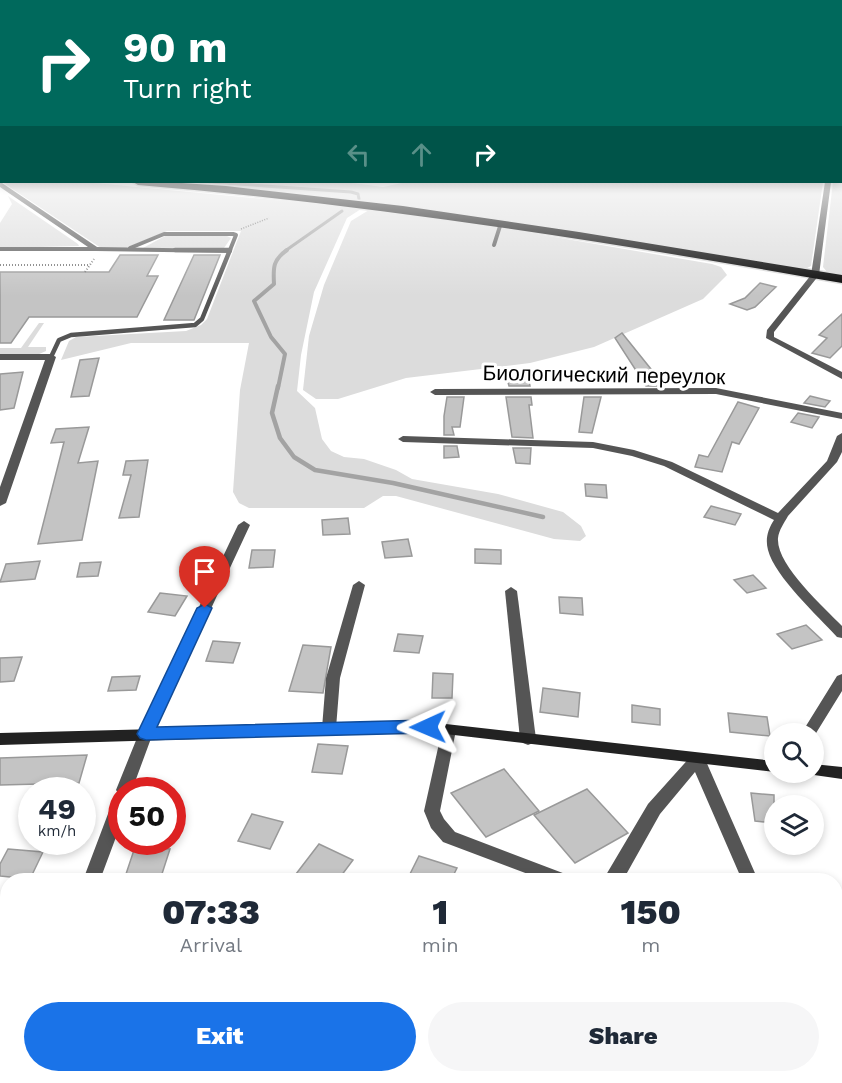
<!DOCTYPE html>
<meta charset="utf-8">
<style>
body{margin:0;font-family:"Work Sans",sans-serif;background:#f6f6f7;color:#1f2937;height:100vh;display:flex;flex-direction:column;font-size:22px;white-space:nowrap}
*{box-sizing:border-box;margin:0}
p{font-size:20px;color:#747a83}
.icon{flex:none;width:33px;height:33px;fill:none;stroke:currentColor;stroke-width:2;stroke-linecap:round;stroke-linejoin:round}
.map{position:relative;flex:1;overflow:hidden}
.panel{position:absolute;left:0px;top:873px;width:843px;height:210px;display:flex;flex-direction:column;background:#fff;border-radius:24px 24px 0 0;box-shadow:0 3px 9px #0003}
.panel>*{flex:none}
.hud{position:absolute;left:0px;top:0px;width:843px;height:183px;box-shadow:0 3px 9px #0003;background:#00695c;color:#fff;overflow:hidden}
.buttons{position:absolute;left:764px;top:723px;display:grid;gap:12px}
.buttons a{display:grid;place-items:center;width:60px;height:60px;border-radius:50%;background:#fff;box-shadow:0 3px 9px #0003;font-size:30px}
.speed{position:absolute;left:18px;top:777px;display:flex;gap:12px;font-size:30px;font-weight:700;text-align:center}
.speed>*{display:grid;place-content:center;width:78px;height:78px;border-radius:50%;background:#fff;box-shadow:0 3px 9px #0003;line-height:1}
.speed small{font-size:15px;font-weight:400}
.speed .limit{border:9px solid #d22;background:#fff;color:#111}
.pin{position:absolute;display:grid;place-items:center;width:51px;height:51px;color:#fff;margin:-62px -26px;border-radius:50% 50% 50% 0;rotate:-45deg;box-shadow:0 0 6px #0007}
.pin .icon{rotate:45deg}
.me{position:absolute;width:66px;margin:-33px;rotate:269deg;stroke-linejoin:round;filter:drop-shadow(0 0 4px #0008)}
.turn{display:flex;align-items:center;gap:21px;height:126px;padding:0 24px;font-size:27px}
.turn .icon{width:78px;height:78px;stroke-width:2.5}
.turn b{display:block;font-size:42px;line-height:51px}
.lanes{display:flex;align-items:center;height:57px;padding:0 24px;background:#0003;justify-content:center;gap:30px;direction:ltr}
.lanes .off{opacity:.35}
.eta{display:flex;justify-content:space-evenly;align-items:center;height:102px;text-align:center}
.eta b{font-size:36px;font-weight:800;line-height:42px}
.cta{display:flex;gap:12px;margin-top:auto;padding:12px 24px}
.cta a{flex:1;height:69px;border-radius:36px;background:#1a73e8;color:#fff;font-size:24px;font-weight:800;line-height:69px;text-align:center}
.cta a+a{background:#f6f6f7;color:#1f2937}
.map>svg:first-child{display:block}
.green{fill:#dcdcdc}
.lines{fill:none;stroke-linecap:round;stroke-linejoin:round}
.stream-far2{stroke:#a3a3a3;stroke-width:3}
.stream-far1{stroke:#a3a3a3;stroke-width:4}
.stream{stroke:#a3a3a3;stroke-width:4.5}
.building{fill:#c4c4c4;stroke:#999;stroke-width:1.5}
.highway-casing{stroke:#dbdbdb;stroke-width:3}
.path-far1{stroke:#777;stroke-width:1.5;stroke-dasharray:1 1.5;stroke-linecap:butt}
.path{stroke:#777;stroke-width:2;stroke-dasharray:1 2;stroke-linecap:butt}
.lane-far1{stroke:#555;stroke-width:4}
.lane{stroke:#555;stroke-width:4.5}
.street{fill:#555;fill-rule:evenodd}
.secondary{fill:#222;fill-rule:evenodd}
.highway{fill:#000;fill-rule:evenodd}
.route{fill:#1a73e8;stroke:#114b97;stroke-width:1.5}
.labels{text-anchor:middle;stroke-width:6;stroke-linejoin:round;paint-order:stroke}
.street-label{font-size:21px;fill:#000;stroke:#fff}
</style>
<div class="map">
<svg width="842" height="1083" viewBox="0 0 842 1083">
<rect width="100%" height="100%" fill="#fff"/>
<g class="green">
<polygon points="842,147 842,275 828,273 823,267 833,182 842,182"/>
<polygon points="2,182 84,182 359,208 361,209 347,218 314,292 301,355 297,391 315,408 322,439 331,451 344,457 364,459 396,470 412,479 498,494 563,512 581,526 586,536 580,541 554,539 396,496 383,496 364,508 249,508 239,503 233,492 240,390 249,343 131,343 61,360 69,341 76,337 186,331 201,325 207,319 241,231 167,231 126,248 101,248"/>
<path d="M175,182h169l39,5 24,-5h416l-12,84 -6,3c-210,-37 -419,-68 -630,-87z"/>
<polygon points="8,196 78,244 79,246 0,248 0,223 12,204"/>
<polygon points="369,210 508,229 712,264 721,267 727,275 703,299 594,347 530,363 406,378 338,399 316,399 303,390 309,336 324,285 351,221"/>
<polygon points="165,236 227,236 231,238 224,248 143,248"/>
<polygon points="39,323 44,323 28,347 46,347 46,351 37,355 0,355 0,348 21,348"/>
</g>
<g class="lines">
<g class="stream-far2">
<polyline points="209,182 351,192 358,194 359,199"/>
<polyline points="285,251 342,211"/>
</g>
<path class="stream-far1" d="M278,388l7,-34 -14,-17 -17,-36 20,-17c-1,-17 -1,-24 13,-34"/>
<polyline class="stream" points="278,386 272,413 280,438 294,457 315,470 393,483 543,517"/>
</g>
<g class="building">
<polygon points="120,255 158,255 147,276 158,276 137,317 29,317 11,343 0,343 0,272 109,272"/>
<polygon points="194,255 220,255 194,320 164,320"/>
<polygon points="760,283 776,287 755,307 747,310 730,304 745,298"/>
<polygon points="842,314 842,346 830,358 812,353 827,338 819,335"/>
<polygon points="622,333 663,384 664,386 646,386 615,338"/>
<polygon points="99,358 89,396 71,397 80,360"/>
<polygon points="23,372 14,408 0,410 0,374"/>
<polygon points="506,375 528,375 530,386 509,386"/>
<polygon points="810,396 830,401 825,407 804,403"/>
<polygon points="447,397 464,397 460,427 452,427 454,435 444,435 444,416"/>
<polygon points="506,397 531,397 532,405 529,405 533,438 512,437"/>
<polygon points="584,397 601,397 592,433 579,432"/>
<polygon points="738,402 759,408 739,444 732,442 722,472 695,467 699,455 708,457"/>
<polygon points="798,413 819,417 812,428 791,422"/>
<polygon points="89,427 78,463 98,461 82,540 38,544 64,442 51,443 56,429"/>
<polygon points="444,446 457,446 459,457 444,458"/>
<polygon points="513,448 531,448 530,464 516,463"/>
<polygon points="148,460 139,517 119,518 131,475 123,475 126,461"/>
<polygon points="585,484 606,485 607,498 586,496"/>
<polygon points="711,506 741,514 735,525 704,517"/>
<polygon points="348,518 350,534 323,535 322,520"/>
<polygon points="408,539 412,556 385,558 382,542"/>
<polygon points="475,549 501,550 501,564 475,563"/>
<polygon points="252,550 275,550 273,567 249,568"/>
<polygon points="40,561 35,579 0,582 6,564"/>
<polygon points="101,562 98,576 77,577 80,563"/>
<polygon points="753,575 766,588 747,593 734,580"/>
<polygon points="160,593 187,596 175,616 148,612"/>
<polygon points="559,597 582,598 583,615 560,613"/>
<polygon points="806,625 822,640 792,649 777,634"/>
<polygon points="398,634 423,636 419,653 394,651"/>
<polygon points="213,641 240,643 233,663 206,661"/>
<polygon points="303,645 331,647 323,693 289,691"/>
<polygon points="22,657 14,681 0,682 0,658"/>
<polygon points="433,673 453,674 452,698 432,698"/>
<polygon points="140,676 136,690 108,691 112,677"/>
<polygon points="543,688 580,693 578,717 540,712"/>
<polygon points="632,705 660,709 660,725 632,722"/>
<polygon points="728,713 767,717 770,736 730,732"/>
<polygon points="318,744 348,746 342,774 312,772"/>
<polygon points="87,755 79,783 0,785 0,758"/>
<polygon points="504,769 539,811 486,837 451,793"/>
<polygon points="587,789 628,833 575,863 534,815"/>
<polygon points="751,793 774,795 774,823 755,821"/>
<polygon points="252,814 283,822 270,849 238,841"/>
<polygon points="319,844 353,860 338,880 310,880 296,874"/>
<polygon points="135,847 170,849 160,880 124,880"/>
<polygon points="8,849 43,852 30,879 0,876 0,864"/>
<polygon points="419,856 457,868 451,880 407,880"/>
</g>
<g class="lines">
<g class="highway-casing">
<g id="highway">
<rect x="0" y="168" width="2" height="6"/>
<path d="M133,182h34l59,4 177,20 176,26 263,43v8c-234,-41 -467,-78 -704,-98z"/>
</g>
</g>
<polyline class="path-far1" points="241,229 269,218"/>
<g class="path">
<polyline points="0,265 89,265"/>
<polyline points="85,272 94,259"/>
</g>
<g class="lane-far1">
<polyline points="494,245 501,223"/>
<polyline points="130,248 164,234 233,234 236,235 230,250"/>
<polyline points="96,249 230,251"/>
</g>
<polyline class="lane" points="51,357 59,340 71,335 195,325 202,319 230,250 175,250"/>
<g class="street">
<polygon points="0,182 2,183 100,249 96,251 0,251 0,247 88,247 0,187"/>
<polygon points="825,182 831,182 819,275 774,332 774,337 842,372 842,379 766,338 767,330 811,275"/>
<polygon points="0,354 51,354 56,357 6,503 0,506 0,487 45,360 0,360"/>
<polygon points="716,388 842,413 842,419 716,394 435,395 430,392 435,389"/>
<path d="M842,433v19l-5,10 -49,54c-4,7 -9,14 -10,22 -2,27 46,69 64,88v12l-5,-1c-19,-21 -62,-60 -69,-87 -3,-11 0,-21 6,-30l-110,-54 -32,-10 -39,-8 -190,-6 -5,-3 5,-3 190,6 41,8 38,12 106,51 49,-52 10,-25z"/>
<polygon points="244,521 250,525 153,733 132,790 122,790 122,821 100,880 83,880 114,798 118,793 116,790 139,733 238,525"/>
<polygon points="359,581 365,585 340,678 336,728 334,732 329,733 324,732 322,728 326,678 353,585"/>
<polygon points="511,587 517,591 536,739 533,743 528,745 523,743 520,739 505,591"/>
<polygon points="842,674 842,691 813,738 813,734 801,734 837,676"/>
<polygon points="449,725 454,726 456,730 440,811 444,819 455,832 568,875 570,880 544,880 443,842 431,828 424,811 442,730 444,726"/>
<polygon points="697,753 702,755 705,759 758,880 742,880 695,772 660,814 623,880 603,880 648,804 692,755"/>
<polygon points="836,976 842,979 842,998 836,995"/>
<polygon points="29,1076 49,1076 48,1083 28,1083"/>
<polygon points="541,1076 572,1076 569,1083 538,1083"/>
</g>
<g class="secondary">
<polygon points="428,722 774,761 775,772 428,732 0,745 0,733"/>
<polygon points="813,764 842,767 842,779 807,774 807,772 813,772"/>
</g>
<use href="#highway" class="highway"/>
</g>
<linearGradient id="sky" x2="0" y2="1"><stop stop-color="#8cadcc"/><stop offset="0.49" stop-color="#fff"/><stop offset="1" stop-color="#fff" stop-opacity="0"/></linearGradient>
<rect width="842" height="296" fill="url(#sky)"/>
<polygon class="route" points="205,604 212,608 157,727 428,720 434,722 437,727 434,731 428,733 146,740 140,738 137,734 197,608"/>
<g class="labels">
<g class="street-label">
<text transform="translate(604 375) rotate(1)" y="7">Биологический переулок</text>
</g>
</g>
</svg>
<div class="buttons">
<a><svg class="icon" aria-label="search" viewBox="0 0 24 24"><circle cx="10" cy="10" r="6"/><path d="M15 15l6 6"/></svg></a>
<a><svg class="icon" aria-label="layers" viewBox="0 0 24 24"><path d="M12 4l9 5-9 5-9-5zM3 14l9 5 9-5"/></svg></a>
</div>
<div class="speed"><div>49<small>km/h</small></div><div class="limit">50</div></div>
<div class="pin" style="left:205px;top:608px;background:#d93025"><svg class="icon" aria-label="arrive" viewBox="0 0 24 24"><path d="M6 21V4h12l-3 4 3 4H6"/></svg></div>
<svg class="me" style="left:428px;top:727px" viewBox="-20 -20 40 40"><path d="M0-17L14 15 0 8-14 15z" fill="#1a73e8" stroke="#fff" stroke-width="4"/></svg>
<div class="hud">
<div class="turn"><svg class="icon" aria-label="right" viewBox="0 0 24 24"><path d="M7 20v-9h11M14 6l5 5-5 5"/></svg><div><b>90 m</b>Turn right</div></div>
<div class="lanes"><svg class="icon off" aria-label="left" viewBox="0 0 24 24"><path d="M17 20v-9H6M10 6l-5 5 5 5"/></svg><svg class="icon off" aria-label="ahead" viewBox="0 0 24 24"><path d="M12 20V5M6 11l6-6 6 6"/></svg><svg class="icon" aria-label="right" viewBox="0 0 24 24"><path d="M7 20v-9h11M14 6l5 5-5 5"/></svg></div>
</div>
<section class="panel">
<div class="eta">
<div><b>07:33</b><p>Arrival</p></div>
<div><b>1</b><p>min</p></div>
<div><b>150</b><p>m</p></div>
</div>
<div class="cta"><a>Exit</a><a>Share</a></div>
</section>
</div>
